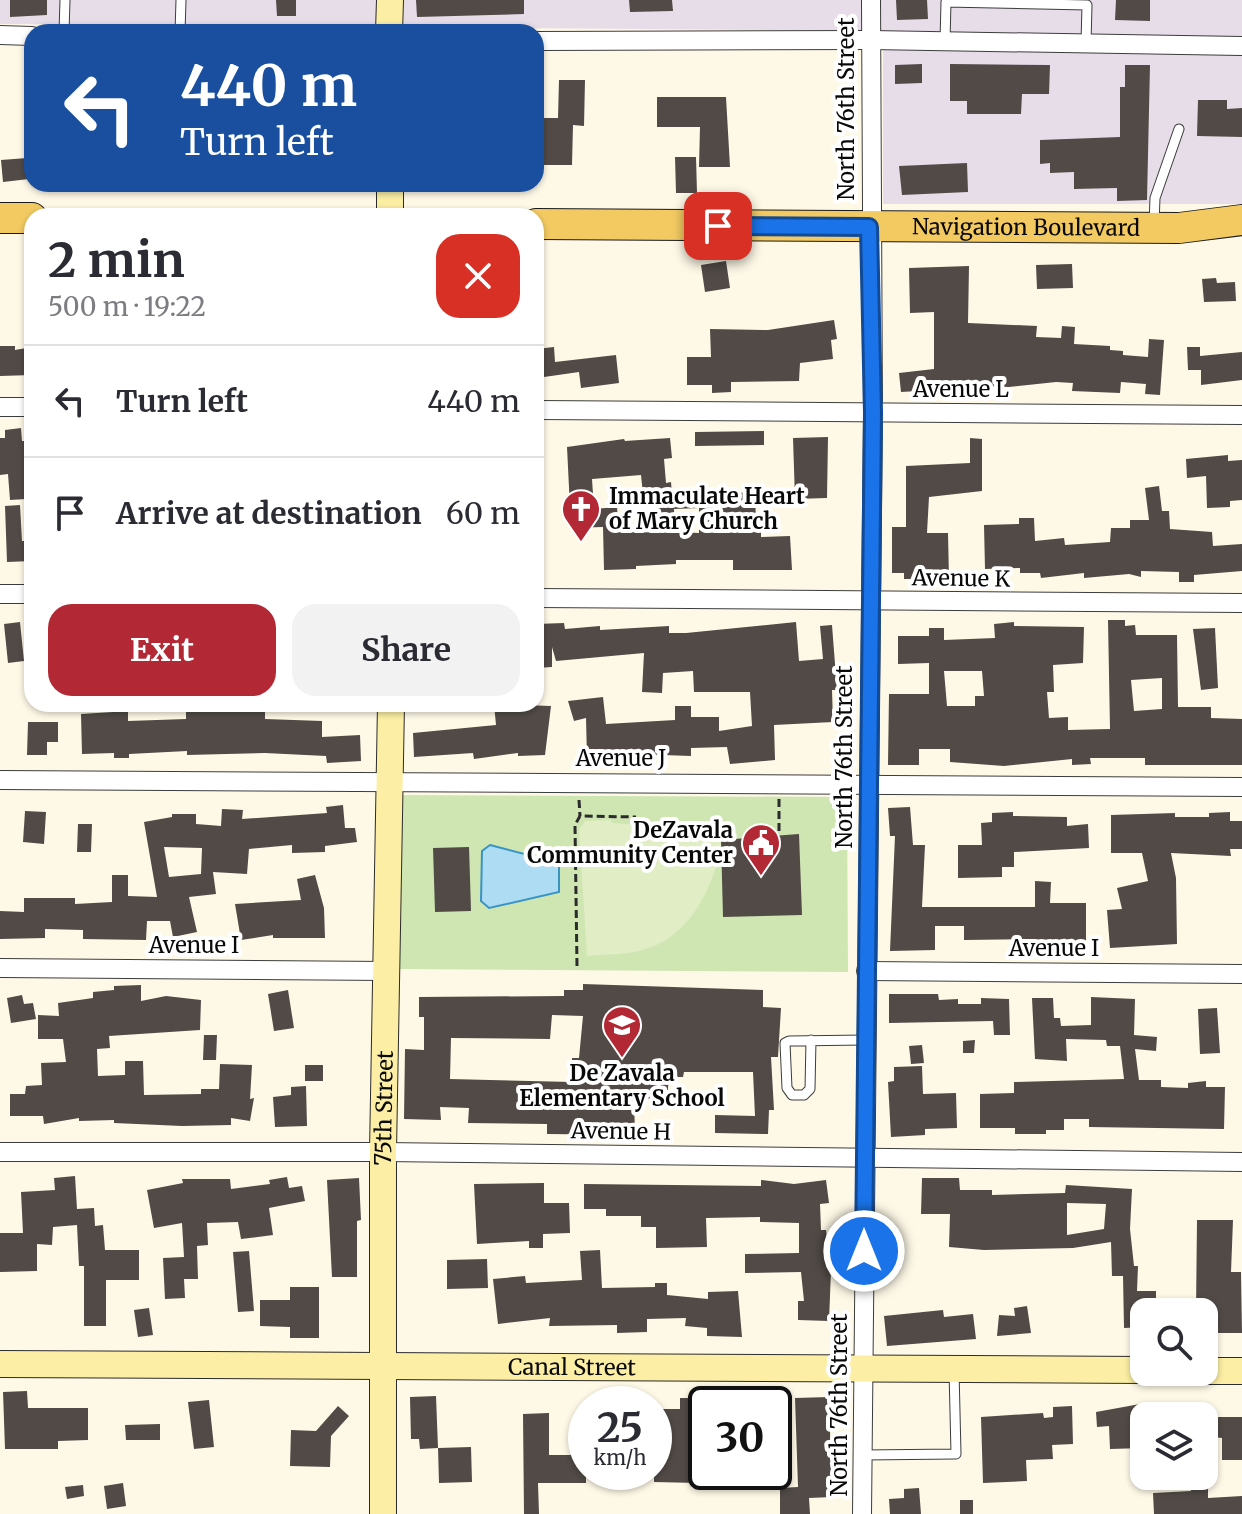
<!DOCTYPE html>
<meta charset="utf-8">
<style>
body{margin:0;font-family:Merriweather,serif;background:#f2f2f3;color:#2b2b33;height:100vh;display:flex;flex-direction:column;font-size:30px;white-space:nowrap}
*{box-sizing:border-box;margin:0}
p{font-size:26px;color:#7c7c81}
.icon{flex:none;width:44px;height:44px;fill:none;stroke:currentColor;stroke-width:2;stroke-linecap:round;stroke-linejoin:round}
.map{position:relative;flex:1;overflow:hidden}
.details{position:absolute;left:24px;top:208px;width:520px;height:504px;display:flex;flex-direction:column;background:#fff;border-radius:24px;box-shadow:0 2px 6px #0004}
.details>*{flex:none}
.guide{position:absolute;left:24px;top:24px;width:520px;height:168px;border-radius:24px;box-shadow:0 2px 6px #0004;background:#1a4fa0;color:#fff;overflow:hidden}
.buttons{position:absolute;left:1130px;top:1298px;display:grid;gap:16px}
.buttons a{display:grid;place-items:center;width:88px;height:88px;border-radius:16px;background:#fff;box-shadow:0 2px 6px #0004;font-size:40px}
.speed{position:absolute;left:568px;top:1386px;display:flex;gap:16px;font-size:40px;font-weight:700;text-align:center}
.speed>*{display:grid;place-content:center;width:104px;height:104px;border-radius:50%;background:#fff;box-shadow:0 2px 6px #0004;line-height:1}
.speed small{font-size:20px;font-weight:400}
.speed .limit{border:4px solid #111;border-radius:12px;background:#fff;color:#111}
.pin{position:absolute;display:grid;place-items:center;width:68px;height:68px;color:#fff;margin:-34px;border-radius:16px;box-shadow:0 4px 12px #0006}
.me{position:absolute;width:88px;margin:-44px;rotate:0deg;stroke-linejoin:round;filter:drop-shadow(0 0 6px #0008)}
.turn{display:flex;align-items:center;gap:28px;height:168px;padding:0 24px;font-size:36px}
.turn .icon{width:104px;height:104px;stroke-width:2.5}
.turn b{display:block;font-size:56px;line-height:68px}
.round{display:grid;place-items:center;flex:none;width:84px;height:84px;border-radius:24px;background:#f2f2f3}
.headline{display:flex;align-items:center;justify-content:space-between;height:136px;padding:0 24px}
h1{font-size:48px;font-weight:700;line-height:60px}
.primary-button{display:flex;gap:16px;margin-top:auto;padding:16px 24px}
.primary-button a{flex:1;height:92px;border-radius:24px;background:#b22935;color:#fff;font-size:32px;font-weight:700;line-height:92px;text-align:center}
.primary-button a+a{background:#f2f2f3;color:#2b2b33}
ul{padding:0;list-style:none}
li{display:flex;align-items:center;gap:24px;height:112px;padding:0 24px;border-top:2px solid #e1e1e2}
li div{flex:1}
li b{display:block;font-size:30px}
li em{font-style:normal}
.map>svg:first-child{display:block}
.industrial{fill:#e7dde9}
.green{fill:#cfe6b3}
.pitch{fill:#e1edc5}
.water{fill:#aedcf3;stroke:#3994c6;stroke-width:2}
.building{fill:#514a46;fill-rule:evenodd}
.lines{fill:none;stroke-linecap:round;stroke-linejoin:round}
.lane-casing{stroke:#3c3c3c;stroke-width:11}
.street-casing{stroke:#3c3c3c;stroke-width:20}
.secondary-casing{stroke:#2b2b2b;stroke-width:28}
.primary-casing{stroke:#1a1a1a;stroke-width:32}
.path{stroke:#2b2b2b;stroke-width:3;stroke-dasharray:8 4;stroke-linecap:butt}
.lane{stroke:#fff;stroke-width:9}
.street{stroke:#fff;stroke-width:18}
.secondary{stroke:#fceea4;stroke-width:26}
.primary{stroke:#f3ca62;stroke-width:30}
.route-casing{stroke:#114b97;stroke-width:20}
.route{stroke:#1a73e8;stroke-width:14}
.labels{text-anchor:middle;stroke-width:8;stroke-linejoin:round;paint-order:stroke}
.street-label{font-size:22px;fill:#090909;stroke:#fff}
.poi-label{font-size:22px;font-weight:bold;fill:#090909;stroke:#fff;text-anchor:start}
</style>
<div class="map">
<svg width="1242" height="1514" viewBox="0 0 1242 1514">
<rect width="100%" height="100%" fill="#fef9e7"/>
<polygon class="industrial" points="0,0 1242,0 1242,204 883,204 883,31 0,24"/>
<polygon class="green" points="399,795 847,797 848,972 397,969"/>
<path class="pitch" d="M611,820l1,3 112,9c-7,46 -29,104 -81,118 -17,5 -38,4 -56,6l-8,-126 6,-9z"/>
<polygon class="water" points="490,845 559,863 559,892 489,908 481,901 482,851"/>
<g class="building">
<polygon points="10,0 47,0 47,15 10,17"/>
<polygon points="276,0 296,0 296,16 277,16"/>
<polygon points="416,0 524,0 524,14 417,17"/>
<polygon points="629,0 672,0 673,11 630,12"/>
<polygon points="896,0 927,0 928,19 897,20"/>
<polygon points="1116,0 1150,0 1150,21 1115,20"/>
<polygon points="922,64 922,83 895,84 895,65"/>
<polygon points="950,64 1050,65 1049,94 1022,94 1021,114 967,114 967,101 950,101"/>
<polygon points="1125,65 1150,65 1147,200 1117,201 1117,188 1074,189 1074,172 1050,173 1050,163 1040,164 1040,140 1120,137 1120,87 1125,87"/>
<polygon points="559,80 585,80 584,126 573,125 572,165 536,165 536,118 558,118"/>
<polygon points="657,97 726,97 730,167 699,167 700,127 657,127"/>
<polygon points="1198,100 1227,100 1227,109 1242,108 1242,137 1197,136"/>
<polygon points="675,157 696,157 697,193 676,193"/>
<polygon points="27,158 29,179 3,182 1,160"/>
<polygon points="967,163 968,192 902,195 899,166"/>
<polygon points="726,261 730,288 705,292 701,265"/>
<polygon points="1072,264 1073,288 1037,289 1036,265"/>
<polygon points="969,266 968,323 1037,326 1036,337 1061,338 1062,326 1075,327 1074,344 1110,346 1110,350 1123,351 1123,355 1148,357 1149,339 1164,340 1160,395 1145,394 1146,384 1121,382 1120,393 1072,391 1073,383 1056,382 1009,387 950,385 950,389 901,392 899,373 934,369 934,312 910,313 909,268"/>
<polygon points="1216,278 1217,283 1235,282 1236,301 1204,302 1202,279"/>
<polygon points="834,320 837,339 831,340 833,359 800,363 799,381 731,382 731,392 712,393 712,385 687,385 687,357 711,357 710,329 768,330"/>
<polygon points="0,346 15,346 15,350 32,347 32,375 0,376"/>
<polygon points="554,347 555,362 616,355 619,383 581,388 579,372 537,378 536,349"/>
<polygon points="1187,347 1200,347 1200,356 1242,352 1242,380 1201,385 1201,370 1188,370"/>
<polygon points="21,428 22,441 32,441 32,479 24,479 26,499 10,500 8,474 0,475 0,438 5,438 5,430"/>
<polygon points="764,431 764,445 695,446 695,432"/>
<polygon points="828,437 827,498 795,499 793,438"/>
<path d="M670,438l2,20 -8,1 2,24 5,-1 1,13 83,-3 1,30 5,-1v16l29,-1 2,34h-59v-10h-57v4l-40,2v3l-32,1 -1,-43 -32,1 -4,-81 57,-8 1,2zM641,475l3,29h9v26l-34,2 -2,-25 -23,2 -2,-30zM699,508v25l-24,-1 -1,-23z"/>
<polygon points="970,438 982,439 982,491 929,497 927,533 948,533 949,579 904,579 904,573 892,573 892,527 906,527 906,466 970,463"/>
<polygon points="1228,455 1228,461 1242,460 1242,500 1230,501 1230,507 1207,508 1206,476 1187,478 1186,459"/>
<polygon points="1159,486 1162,511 1169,511 1170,529 1212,532 1213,546 1242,544 1242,571 1194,575 1194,582 1179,582 1179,572 1141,571 1141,577 1129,574 1084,578 1084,573 1041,578 1040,573 1020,573 1020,568 985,569 984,525 1019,524 1019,518 1034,518 1035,541 1064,538 1065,545 1110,542 1111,528 1130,528 1130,520 1149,520 1145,488"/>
<polygon points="20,505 22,541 32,541 32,561 7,562 5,506"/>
<path d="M1108,620h17v6l10,-1 1,10h41l1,72h33v11l31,1v46h-97v-7h-55l1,6 -19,1v-6l-68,7 -54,-4v-13h-31v16h-31l1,-71h40v-31l-31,1v-28h31v-8h15v12l51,-2 -1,-14 20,-2v4l70,1 -1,36 -30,2 1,27h-7l2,26 19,-1v13l42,-1zM944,671h38l2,25h-9v10h-28zM1162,678v31l-28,2 -3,-31z"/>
<polygon points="20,622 24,661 8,663 4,624"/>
<polygon points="796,622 799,661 823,659 820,626 832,625 837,690 832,690 833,722 774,725 775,760 730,764 727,747 691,748 691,756 634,754 634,763 587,759 586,718 574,721 568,701 603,697 606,724 675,720 675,706 691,706 691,717 719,717 719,731 752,726 750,692 694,692 693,671 663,673 662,693 642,692 644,653 556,661 552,647 552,667 536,668 536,624 564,623 565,629 600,626 600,630 669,626 669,633 686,633"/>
<polygon points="1215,628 1218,688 1201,690 1193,629"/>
<polygon points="113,704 128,704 128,721 186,719 186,704 265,704 265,719 322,721 322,737 360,735 361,761 327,763 326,756 265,753 187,755 187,751 129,754 129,758 114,758 114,753 82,754 81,714 113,712"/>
<polygon points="494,704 551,706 545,755 518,756 518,753 474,759 473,753 414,757 413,733 496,725"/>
<polygon points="28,722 58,722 58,742 47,742 47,755 27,755"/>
<path d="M343,805l2,23h10l2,14 -32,4v6l-33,1v-8l-43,4 -2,25 -34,-2 3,22 -27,3 8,35 -24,5 -3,-16h-23l-1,19 -63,-1v-9l-38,-1v9l-45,1v-28l24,1v-14h51v6l37,-2v-27h16v21l29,1 -13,-75 28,-5v-3h24v10l25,2 1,-17 21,1 -1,9 85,-6 -1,-6zM164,847l38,1 -1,26 -32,3z"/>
<polygon points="910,807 913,845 925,845 922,907 1035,907 1035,881 1051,882 1050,903 1086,903 1086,942 1049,943 1049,949 1034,948 1034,939 964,940 964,926 935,926 935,950 890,951 895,836 890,836 888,808"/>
<polygon points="25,811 46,812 44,844 23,842"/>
<polygon points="1013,812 1013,816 1067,817 1067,826 1088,824 1089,848 1014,852 1014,867 1002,867 1002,877 958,878 958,845 982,845 981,823 992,822 992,813"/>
<polygon points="1230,812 1230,821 1242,821 1242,849 1230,849 1231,856 1171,853 1176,878 1177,944 1110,948 1107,910 1122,909 1117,888 1148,881 1142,853 1111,853 1111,815 1175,813 1175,817 1209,817 1209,813"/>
<polygon points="78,824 92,824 91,852 77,852"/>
<polygon points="799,834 802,915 723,917 721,840"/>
<polygon points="469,847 471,911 435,912 433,848"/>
<polygon points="315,875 324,908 325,938 273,938 273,935 241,940 235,904 301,900 297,879"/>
<path d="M583,984l180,6v17l18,1 -3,49h-7l3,53h-5l-1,24 -53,-1v-18l40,1 -2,-44h-69l-1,5h-14l-2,22 -33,-1 1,37 -88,-1v-10l-79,-1 1,-15 -29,-1 1,13 -37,-1 1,-70 19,1v-33h-5v-20l145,-1v-6h19zM552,1015l31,1 -4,42h-7v24l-122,-3 1,-41 99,1z"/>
<polygon points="141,985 141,1001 166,996 201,1000 200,1030 109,1036 110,1048 97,1049 98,1076 125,1075 125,1061 143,1061 144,1095 201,1094 201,1089 219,1089 220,1064 252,1065 250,1099 254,1098 250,1121 231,1118 231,1125 182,1126 114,1123 114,1120 79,1121 79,1118 44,1124 43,1116 10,1116 10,1094 25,1094 26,1086 42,1085 41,1063 66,1062 63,1039 38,1039 38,1015 59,1016 58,1003 93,998 93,992 114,990 114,986"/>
<polygon points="288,990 294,1028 274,1031 268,994"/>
<polygon points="889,994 938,994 939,1000 958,999 958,1004 981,1004 981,998 1009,999 1010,1035 994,1035 993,1021 889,1023"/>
<polygon points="22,995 24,1004 33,1003 36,1019 11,1023 7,998"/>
<polygon points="1091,997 1135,999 1134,1035 1157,1037 1156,1051 1135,1049 1139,1080 1161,1080 1161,1087 1188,1088 1188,1083 1206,1081 1206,1087 1225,1087 1224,1129 1089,1127 1089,1119 1064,1119 1064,1130 1046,1130 1046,1134 1015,1134 1015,1128 980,1128 980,1094 1014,1093 1014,1082 1124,1079 1120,1046 1107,1046 1106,1040 1066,1039 1067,1061 1035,1059 1032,998 1053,998 1054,1018 1060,1018 1061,1026 1091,1025"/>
<polygon points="1217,1008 1220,1053 1200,1054 1198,1009"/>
<polygon points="204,1035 217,1035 216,1060 203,1060"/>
<polygon points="975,1040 974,1053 963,1053 963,1041"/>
<polygon points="922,1045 924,1063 911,1064 909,1046"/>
<rect x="305" y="1065" width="18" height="16"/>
<polygon points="922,1066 923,1094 956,1093 957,1128 925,1129 925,1135 891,1137 888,1082 894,1081 894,1067"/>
<polygon points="306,1086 307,1126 275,1127 273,1097 291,1095 291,1087"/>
<polygon points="75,1176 77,1209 94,1208 95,1226 103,1225 105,1250 139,1250 139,1280 106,1280 106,1326 84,1326 84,1266 79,1266 77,1225 53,1227 52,1245 37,1244 37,1271 0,1272 0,1233 23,1233 21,1192 55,1190 54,1178"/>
<polygon points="287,1177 289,1188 302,1186 305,1201 269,1208 273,1235 241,1239 238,1222 207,1223 208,1245 197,1246 198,1279 184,1279 185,1298 165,1299 163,1258 184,1257 182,1223 154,1228 147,1190 183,1183 182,1179 230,1179 231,1189 270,1184 269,1180"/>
<polygon points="359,1178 361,1220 357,1221 357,1277 332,1277 327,1180"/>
<path d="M922,1178h37l1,12h32v5l73,-2 1,-8 66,4 -2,40 4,37h4l-1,25h19v21h-12v15l-20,1 -1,-52h-11l-1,-34 -38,6 -89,2 -35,-3 1,-33h-29zM1067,1203l39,1 -2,25 -37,6z"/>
<polygon points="761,1180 794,1184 826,1180 829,1203 820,1204 821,1230 826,1230 831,1271 829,1321 798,1320 798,1301 804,1301 801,1272 745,1273 745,1254 799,1253 799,1223 760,1222 760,1217 706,1218 707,1247 656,1248 656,1227 641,1227 641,1216 606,1216 606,1209 584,1209 584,1184 761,1186"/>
<polygon points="544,1183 544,1203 569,1203 570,1233 543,1234 543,1248 529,1248 529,1241 477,1244 474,1184"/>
<polygon points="1197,1220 1233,1220 1231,1272 1241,1272 1242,1333 1206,1333 1204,1312 1196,1312"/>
<polygon points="600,1250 602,1288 655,1287 655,1283 667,1283 667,1295 708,1299 708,1292 738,1291 742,1337 707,1336 707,1328 685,1326 686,1318 647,1319 647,1332 617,1333 617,1325 549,1326 550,1318 498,1324 493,1279 525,1276 526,1283 582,1280 580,1251"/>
<polygon points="249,1251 254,1311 238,1312 233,1252"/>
<polygon points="487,1259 488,1288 447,1289 447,1260"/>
<polygon points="290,1287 319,1287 319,1338 290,1338 290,1327 260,1326 260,1300 290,1300"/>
<polygon points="1027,1306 1031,1333 997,1336 999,1315 1015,1316 1014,1308"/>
<polygon points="149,1308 153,1335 138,1337 134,1310"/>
<polygon points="943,1310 944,1317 973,1314 976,1339 887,1346 884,1316"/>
<polygon points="27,1391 28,1408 88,1408 88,1440 58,1441 58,1449 5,1449 3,1392"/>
<polygon points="436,1396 438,1448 471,1447 472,1482 439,1483 438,1448 420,1449 419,1439 411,1439 410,1397"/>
<polygon points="829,1397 832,1497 809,1498 810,1514 780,1514 780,1488 798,1487 795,1398"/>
<polygon points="680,1398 706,1398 706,1472 742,1472 742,1484 654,1482 654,1409 680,1409"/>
<polygon points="209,1400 214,1447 194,1449 188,1402"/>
<polygon points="1140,1404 1153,1404 1153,1416 1144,1416 1144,1448 1110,1449 1109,1426 1097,1427 1096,1412"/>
<polygon points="338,1406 349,1416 331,1436 330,1467 290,1466 291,1430 316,1431"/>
<polygon points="1072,1406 1073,1444 1052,1445 1053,1459 1026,1460 1027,1481 983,1483 981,1417 1043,1413 1044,1418 1053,1417 1053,1407"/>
<polygon points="549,1413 549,1455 574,1455 575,1418 586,1418 586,1483 538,1483 539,1514 524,1514 523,1414"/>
<polygon points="1204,1417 1242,1417 1242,1460 1222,1460 1222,1438 1204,1436"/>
<polygon points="160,1424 160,1440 126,1440 125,1425"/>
<polygon points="1192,1476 1208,1476 1208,1498 1242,1496 1242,1514 1154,1514 1153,1493 1191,1491"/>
<polygon points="123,1483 126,1506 107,1509 104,1486"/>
<polygon points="83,1485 84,1496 67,1499 65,1487"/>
<polygon points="919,1488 921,1514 890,1514 889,1499 904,1498 904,1489"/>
<rect x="960" y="1500" width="13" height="14"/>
</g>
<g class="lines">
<g class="lane-casing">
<g id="lane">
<polyline points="64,32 65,0"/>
<polyline points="180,32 181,0"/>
<polyline points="945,41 946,2 1087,5 1086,43"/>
<polyline points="1154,224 1155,198 1179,129"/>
<polyline points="811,1040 810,1089 804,1095 792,1095 787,1088 785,1043 789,1041 865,1040"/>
<polyline points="863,1455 956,1454 954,1370"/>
</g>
</g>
<g class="street-casing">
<g id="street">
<polyline points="0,35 32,36"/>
<polyline points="536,41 871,40 1242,46"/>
<polyline points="0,407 32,407"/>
<polyline points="536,410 1242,415"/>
<polyline points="0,594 32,594"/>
<polyline points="536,598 1242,603"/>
<polyline points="0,780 1242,787"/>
<polyline points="0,968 387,971"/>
<polyline points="866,971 1242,974"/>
<polyline points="0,1152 383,1152 1242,1162"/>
<polyline points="862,1514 873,413 871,0"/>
</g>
</g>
<g class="secondary-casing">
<g id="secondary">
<polyline points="389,32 390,0"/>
<polyline points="390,184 390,216"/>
<path id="s1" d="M0,1364l1144,6"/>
<polyline points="1204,1371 1242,1371"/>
<path id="s2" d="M383,1514v-362l8,-448"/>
</g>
</g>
<g class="primary-casing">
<g id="primary">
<polyline points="0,218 32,218"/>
<path id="s3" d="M536,224l643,4 63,-8"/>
</g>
</g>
<g class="path">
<polyline points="779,799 779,835"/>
<polyline points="579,800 580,816"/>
<polyline points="577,966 575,825 580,816 636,817"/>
</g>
<use href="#lane" class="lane"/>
<use href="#street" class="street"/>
<use href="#secondary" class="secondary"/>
<use href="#primary" class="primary"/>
</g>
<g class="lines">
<g class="route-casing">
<polyline id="route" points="718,226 869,227 873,413 864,1251"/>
</g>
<use href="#route" class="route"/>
</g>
<defs>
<g id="church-pin" transform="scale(2)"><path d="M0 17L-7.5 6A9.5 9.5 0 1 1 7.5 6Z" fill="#b22935" stroke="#fff"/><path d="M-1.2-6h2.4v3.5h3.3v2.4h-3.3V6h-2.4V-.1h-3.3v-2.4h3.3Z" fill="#fff"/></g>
<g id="civic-pin" transform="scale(2)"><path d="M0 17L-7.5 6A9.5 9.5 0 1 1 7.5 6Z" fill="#b22935" stroke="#fff"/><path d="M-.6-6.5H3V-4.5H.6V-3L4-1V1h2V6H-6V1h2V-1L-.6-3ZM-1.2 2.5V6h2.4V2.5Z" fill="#fff"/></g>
<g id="school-pin" transform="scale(2)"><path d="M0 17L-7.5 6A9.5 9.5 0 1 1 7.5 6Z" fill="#b22935" stroke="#fff"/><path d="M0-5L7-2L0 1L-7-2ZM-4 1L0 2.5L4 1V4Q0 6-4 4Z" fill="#fff"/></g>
</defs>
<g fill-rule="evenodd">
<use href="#church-pin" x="581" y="509"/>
<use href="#civic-pin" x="761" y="843"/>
<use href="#school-pin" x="622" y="1025"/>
</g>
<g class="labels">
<g class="street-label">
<text transform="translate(846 109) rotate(-90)" y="8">North 76th Street</text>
<text dy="8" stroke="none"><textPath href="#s3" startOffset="490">Navigation Boulevard</textPath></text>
<text x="961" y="397">Avenue L</text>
<text transform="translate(961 578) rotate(1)" y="8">Avenue K</text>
<text transform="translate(844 757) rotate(-90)" y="8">North 76th Street</text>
<text x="621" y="766">Avenue J</text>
<text x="194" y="953">Avenue I</text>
<text x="1054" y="956">Avenue I</text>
<text dy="8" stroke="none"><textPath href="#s2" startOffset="406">75th Street</textPath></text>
<text transform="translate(621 1131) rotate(1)" y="8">Avenue H</text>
<text dy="8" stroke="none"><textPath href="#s1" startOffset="572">Canal Street</textPath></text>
<text transform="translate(839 1405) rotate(-90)" y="8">North 76th Street</text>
</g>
<g class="poi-label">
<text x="609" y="504">Immaculate Heart<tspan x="609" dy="25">of Mary Church</tspan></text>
<text x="733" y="838" text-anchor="end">DeZavala<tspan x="733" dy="25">Community Center</tspan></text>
<text x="622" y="1081" text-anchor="middle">De Zavala<tspan x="622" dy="25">Elementary School</tspan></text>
</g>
</g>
</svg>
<div class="buttons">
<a><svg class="icon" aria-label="search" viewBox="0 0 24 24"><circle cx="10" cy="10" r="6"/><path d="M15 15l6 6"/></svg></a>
<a><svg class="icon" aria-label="layers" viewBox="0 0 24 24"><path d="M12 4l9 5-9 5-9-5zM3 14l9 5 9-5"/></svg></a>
</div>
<div class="speed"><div>25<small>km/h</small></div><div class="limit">30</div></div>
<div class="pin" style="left:718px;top:226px;background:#d93025"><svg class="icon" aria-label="arrive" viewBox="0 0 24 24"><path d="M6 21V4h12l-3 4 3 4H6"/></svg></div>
<svg class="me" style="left:864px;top:1251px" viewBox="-20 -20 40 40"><circle r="17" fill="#1a73e8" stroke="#fff" stroke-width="3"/><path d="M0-11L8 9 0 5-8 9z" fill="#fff"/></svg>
<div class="guide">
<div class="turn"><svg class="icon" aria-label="left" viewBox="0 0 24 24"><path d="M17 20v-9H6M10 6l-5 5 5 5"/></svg><div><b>440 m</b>Turn left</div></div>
</div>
<section class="details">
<div class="headline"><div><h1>2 min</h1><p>500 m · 19:22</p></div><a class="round" style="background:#d93025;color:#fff"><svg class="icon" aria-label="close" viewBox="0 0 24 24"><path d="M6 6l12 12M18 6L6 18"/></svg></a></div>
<ul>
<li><svg class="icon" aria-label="left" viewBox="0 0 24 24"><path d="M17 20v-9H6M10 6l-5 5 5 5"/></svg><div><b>Turn left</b></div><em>440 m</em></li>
<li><svg class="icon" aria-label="arrive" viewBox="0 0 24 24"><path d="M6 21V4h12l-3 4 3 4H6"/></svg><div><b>Arrive at destination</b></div><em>60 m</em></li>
</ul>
<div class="primary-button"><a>Exit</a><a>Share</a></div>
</section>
</div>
